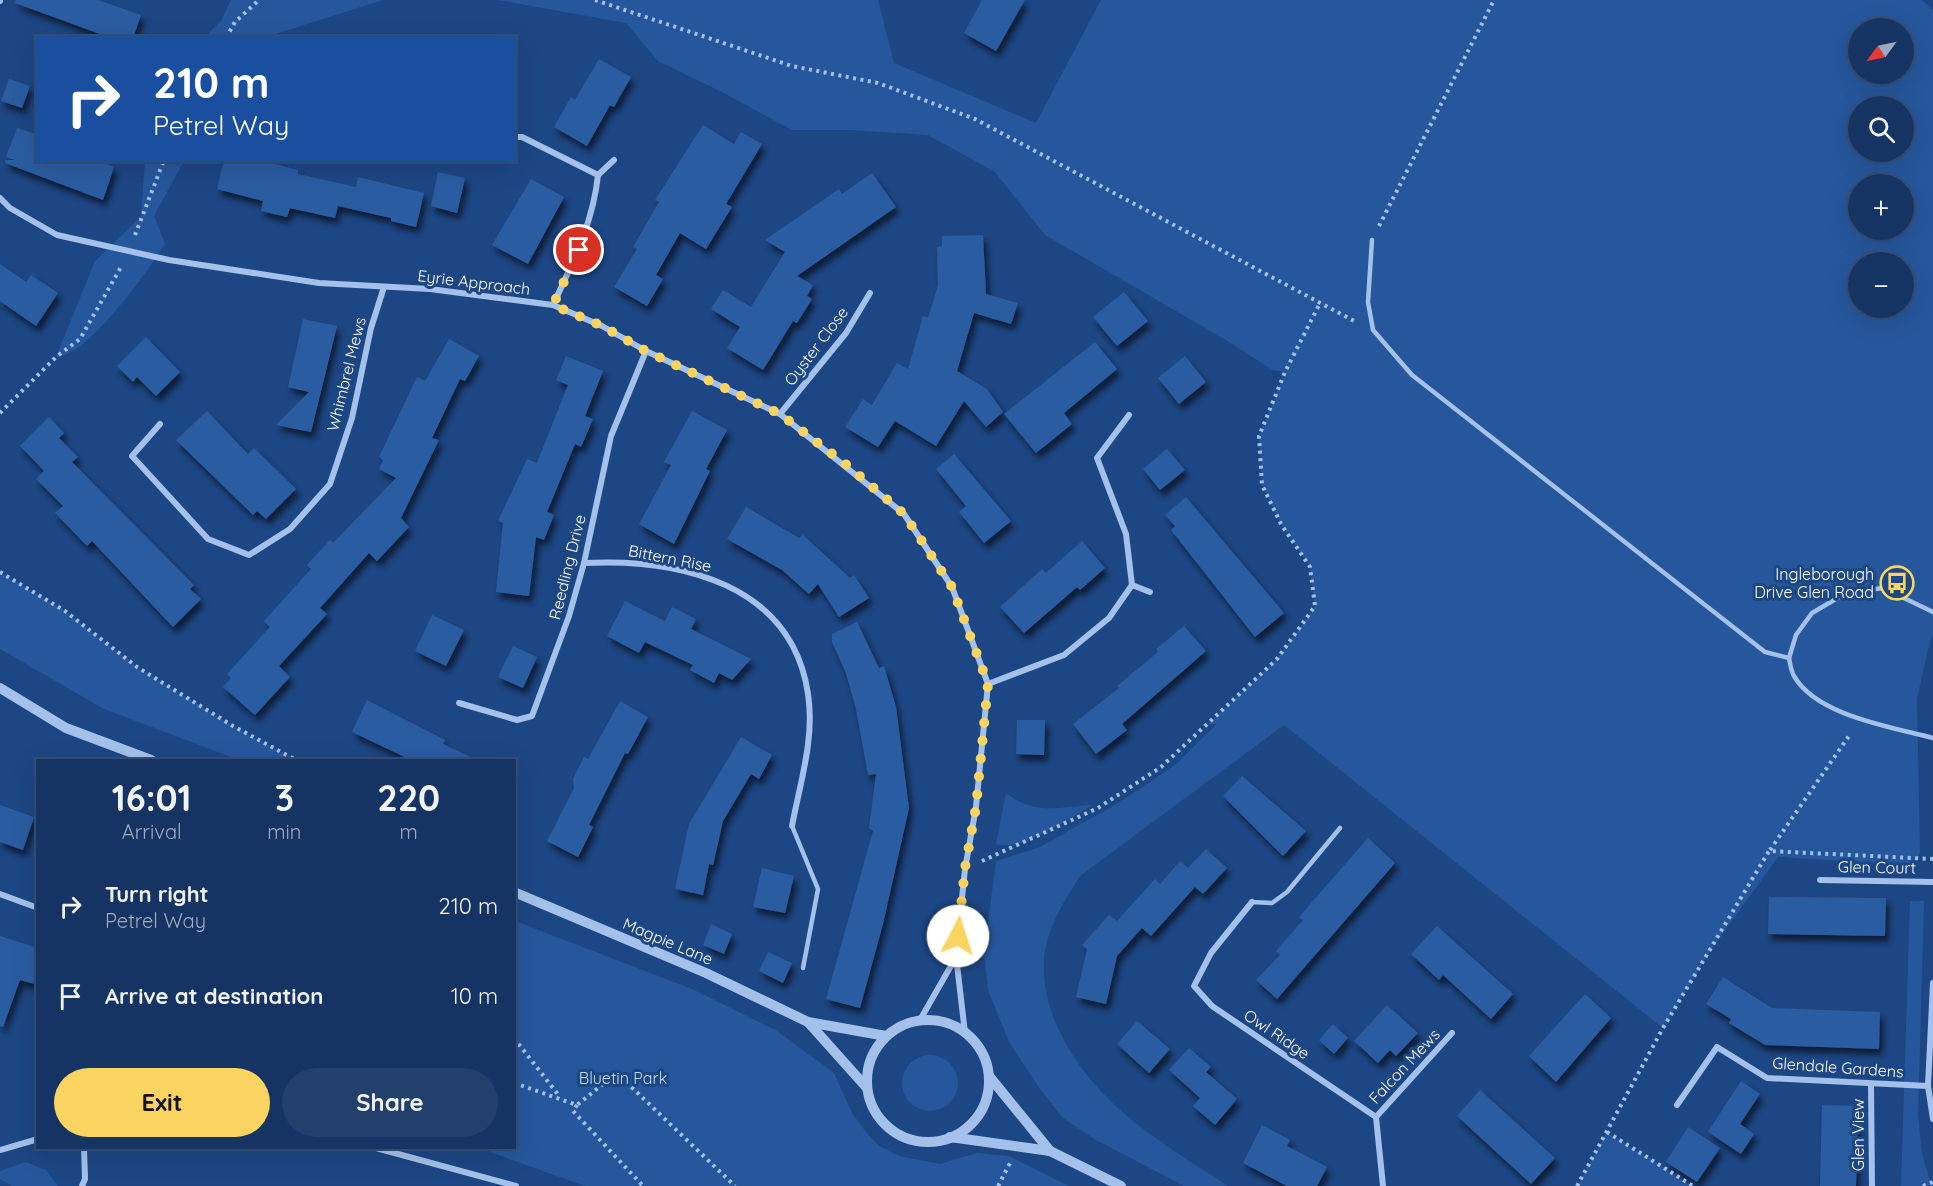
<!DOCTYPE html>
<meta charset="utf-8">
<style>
body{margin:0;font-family:Quicksand,sans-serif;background:#233f6c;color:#f1f3f6;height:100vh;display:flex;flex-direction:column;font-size:22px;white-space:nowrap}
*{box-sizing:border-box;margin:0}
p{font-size:20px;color:#9eaabe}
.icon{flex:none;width:33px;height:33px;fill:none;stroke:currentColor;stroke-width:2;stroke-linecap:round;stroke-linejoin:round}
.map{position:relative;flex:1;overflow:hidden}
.side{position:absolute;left:36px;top:759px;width:480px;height:390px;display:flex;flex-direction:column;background:#163463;border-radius:0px;box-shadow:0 6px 24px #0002,0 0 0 2px #354f78}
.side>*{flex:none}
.banner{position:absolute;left:36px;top:36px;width:480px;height:126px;border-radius:0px;box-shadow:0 6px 24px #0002,0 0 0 2px #354f78;background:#1a4fa0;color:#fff;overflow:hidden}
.needle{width:39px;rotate:237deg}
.controls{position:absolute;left:1848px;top:18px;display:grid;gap:12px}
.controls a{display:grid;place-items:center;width:66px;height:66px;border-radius:50%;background:#163463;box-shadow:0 6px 24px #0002,0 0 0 2px #354f78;font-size:30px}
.pin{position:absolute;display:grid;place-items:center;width:51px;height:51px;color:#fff;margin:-26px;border:3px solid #fff;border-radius:50%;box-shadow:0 2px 6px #0007}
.me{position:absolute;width:66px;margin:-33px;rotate:5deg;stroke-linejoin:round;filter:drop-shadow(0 0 4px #0008)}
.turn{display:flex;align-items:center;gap:21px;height:126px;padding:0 18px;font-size:27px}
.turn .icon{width:78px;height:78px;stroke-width:2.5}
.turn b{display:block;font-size:42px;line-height:51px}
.eta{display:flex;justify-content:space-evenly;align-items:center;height:102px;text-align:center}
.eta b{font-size:36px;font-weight:700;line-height:42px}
.primary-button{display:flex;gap:12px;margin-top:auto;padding:12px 18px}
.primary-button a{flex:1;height:69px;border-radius:36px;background:#fad461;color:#111;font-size:24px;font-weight:700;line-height:69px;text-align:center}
.primary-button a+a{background:#233f6c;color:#f1f3f6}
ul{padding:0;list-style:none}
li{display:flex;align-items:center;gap:18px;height:90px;padding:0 18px}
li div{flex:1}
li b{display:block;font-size:22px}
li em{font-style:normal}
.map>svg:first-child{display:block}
.green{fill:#26579c;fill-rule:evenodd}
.building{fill:#2c5ca1;filter:url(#shadow)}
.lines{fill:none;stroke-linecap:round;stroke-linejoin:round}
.path{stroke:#a3c1ea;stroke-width:4;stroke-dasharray:3 4.5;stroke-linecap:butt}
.service{stroke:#a3c1ea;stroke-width:4.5}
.minor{stroke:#a3c1ea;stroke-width:6}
.tertiary{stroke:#a3c1ea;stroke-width:10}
.route{stroke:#fad461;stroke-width:10;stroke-dasharray:0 18}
.labels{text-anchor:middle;stroke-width:6;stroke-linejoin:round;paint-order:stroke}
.street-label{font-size:16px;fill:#fff;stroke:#1d4684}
.poi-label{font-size:16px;fill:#fff;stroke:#1d4684;text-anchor:end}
.park-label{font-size:16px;fill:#c8dcf8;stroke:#1d4684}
</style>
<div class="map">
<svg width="1933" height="1186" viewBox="0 0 1933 1186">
<defs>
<filter id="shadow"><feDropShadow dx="3.5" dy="6" stdDeviation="3" flood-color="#0009"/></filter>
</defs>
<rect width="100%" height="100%" fill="#1d4684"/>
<g class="green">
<polygon points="231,0 383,0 266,37 205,37 221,21"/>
<path d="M498,0h380l16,63 142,60 65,-123h821l11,10v625l-3,5 -13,59 3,153 -2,6 -9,7 -131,-8 -65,90 -50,81 -379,-303 -204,151c-16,25 -33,52 -36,83 -2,24 5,50 15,71 35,75 102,112 169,156h-44l-88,-46 -33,-22 -23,-29 -31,-47 -21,-52 -4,-37 12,-92 44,-14 80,-45 54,-36 43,-42h-9l69,-65 38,-52 -5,-40 -29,-43 -19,-39 -3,-49 26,-64 -13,-2 -46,-30 -181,-105 -50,-63 -67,-37 -77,-5h-59l-68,-37 -66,-32 -32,-38zM1858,28h46v46h-46zM1858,106h46v46h-46zM1858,184h46v46h-46zM1858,262h46v46h-46z"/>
<path d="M145,161h39l-30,55 11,28c-18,28 -77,112 -109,113l39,-96 46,-44z"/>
<polygon points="0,572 65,611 137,667 233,726 296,760 239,760 104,709 0,649"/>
<path d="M1006,793c29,23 51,14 86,12 -24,14 -69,47 -96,39z"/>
<polygon points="1910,901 1924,901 1918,1115 1922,1154 1932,1186 1901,1186"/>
<polygon points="515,921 692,989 777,1031 834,1073 852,1113 866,1132 879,1146 899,1156 940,1164 977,1153 1009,1156 1069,1186 585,1186 479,1148 514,1148"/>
<circle cx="930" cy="1083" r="28"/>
<polygon points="1607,1132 1693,1186 1577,1186"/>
<polygon points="26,1162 46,1170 58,1186 12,1186 0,1179 0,1171"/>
</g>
<g class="building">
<polygon points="16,0 98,0 141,15 133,38 111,38 15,3"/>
<polygon points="982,0 1025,0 996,51 964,33"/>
<polygon points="599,59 631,77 614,107 610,105 587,146 554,127 571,97 575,100"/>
<polygon points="9,79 30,86 22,108 1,101"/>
<polygon points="703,125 734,144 741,132 762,144 726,204 732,207 706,249 680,233 656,275 663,279 647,306 614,287 637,249 633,247 659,202 655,200"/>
<polygon points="17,128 38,135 38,160 96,160 114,167 103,200 5,163 5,160 15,160 6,157"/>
<polygon points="224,160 259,160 298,170 298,174 356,187 358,177 424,193 416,227 391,221 391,218 338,206 335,218 290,208 287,217 261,211 263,201 217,189"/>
<polygon points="438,172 465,178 457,213 431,206"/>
<polygon points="872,173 896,207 797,276 813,285 807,296 812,299 797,323 793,321 763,370 727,348 740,327 711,309 723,290 751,307 785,252 765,240 839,189 842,194"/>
<polygon points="531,179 564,197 528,264 492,245"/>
<polygon points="983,235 986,294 1018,303 1011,324 974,313 957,371 987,389 1003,412 986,427 964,401 936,446 895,421 878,447 845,427 863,399 872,405 897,363 908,369 923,316 928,318 938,285 937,247 942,246 942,236"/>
<polygon points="0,264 26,282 31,275 58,293 36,326 0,301"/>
<polygon points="1124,292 1148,321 1117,346 1093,317"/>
<polygon points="303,319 337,326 311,432 276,425 309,392 288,387"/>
<polygon points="146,337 180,372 156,396 137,377 133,382 117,366"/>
<polygon points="449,339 479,356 465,381 460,379 432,438 439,440 401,518 409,527 377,561 369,553 320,608 327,614 279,666 290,677 255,715 223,687 231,678 227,674 270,627 264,621 311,569 307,565 330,540 333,543 396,478 379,469 383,460 379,457 417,377 425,381"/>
<polygon points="1095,342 1117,369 1064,413 1072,424 1036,453 1004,414"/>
<polygon points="566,356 603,371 585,416 593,419 581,447 575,444 547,512 554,515 544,540 536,537 529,596 496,592 503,523 498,521 527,459 537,463 568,385 556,380"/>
<polygon points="1185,356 1206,382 1179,404 1158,378"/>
<polygon points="207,411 248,454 254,448 296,489 266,519 257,511 253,515 176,440"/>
<polygon points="692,411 727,430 706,469 710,471 674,544 639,524 671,465 664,462"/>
<polygon points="49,417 64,433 59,438 78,457 72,462 194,585 190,589 201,599 173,627 92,541 87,546 55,513 63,506 36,479 44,471 20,446"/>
<polygon points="1167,449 1185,470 1160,490 1143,469"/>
<polygon points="954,454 1011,521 984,543 959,512 966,506 936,469"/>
<polygon points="1186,497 1284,613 1255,637 1171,530 1175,526 1165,515"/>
<polygon points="746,507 799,538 803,535 850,578 854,575 869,598 839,617 818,584 809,594 782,570 727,539"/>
<polygon points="1082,541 1105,568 1080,590 1077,587 1024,633 1000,607 1042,569 1046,573"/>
<polygon points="625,601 665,621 672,607 696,619 691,629 751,659 732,680 719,673 714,683 690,670 693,665 645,642 639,653 607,636"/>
<polygon points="432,615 464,630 446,666 415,651"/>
<polygon points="857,622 879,668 884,666 896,707 909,808 883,924 860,1008 826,999 873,831 869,828 876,774 868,775 856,709 846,673 832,642 832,634"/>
<polygon points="1184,626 1206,651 1122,724 1127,730 1096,754 1073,724 1119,688 1117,686 1158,652 1156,649"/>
<polygon points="513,646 537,657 523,688 498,677"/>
<polygon points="367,700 445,740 443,744 477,760 411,760 352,732"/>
<polygon points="620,701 648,717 628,754 625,753 589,825 593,827 578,857 547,841 574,788 573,779 584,757 588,759"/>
<polygon points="1017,720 1045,720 1044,755 1016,754"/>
<polygon points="741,737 772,755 759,779 751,774 723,821 713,865 709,864 703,895 675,889 689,824"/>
<polygon points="1242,776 1306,831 1283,856 1223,796"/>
<polygon points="0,805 34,817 23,850 0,842"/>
<polygon points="1368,838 1395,863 1277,999 1256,980 1280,955 1276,951 1303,920 1299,917"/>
<polygon points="1206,849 1227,868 1203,894 1195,887 1151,936 1142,928 1117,956 1106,1004 1076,997 1087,949 1082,945 1109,915 1117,921 1155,879 1160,884 1180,861 1188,868"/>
<polygon points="762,868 794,876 785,913 753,907"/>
<polygon points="1769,897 1886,898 1885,936 1768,934"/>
<polygon points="711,924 732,934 724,954 703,945"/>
<polygon points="1437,926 1513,994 1491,1019 1443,975 1439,980 1411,954"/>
<polygon points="0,936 38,948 38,985 20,980 3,1027 0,1026"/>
<polygon points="768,952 792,963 783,983 759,971"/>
<polygon points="1723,977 1772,1008 1880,1012 1879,1049 1765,1045 1729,1023 1731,1019 1706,1004"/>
<polygon points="1585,994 1611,1018 1556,1082 1529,1056"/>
<polygon points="1387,1005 1418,1033 1396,1056 1390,1050 1378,1063 1354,1041"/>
<polygon points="1137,1021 1170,1049 1149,1073 1117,1044"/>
<polygon points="1333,1024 1348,1038 1334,1054 1319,1040"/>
<polygon points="1189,1048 1211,1067 1206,1072 1237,1099 1215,1125 1193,1106 1200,1098 1169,1070"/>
<polygon points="1741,1081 1760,1094 1740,1124 1754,1134 1741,1154 1708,1132"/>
<polygon points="1480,1090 1555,1158 1531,1184 1457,1116"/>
<polygon points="1822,1105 1858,1106 1856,1186 1820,1186"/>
<polygon points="1262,1125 1290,1140 1287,1146 1327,1167 1317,1186 1287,1186 1243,1163"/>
<polygon points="1688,1127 1720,1148 1697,1182 1666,1162"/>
</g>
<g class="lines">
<g class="path">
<polyline points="595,0 792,66 878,83 975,119 1356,322"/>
<polyline points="226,38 235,22 259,0"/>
<polyline points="1379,226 1494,0"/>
<polyline points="135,235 164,160"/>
<polyline points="0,413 56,357 80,339 121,267"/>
<polyline points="0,572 65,611 137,667 233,726 296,760"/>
<polyline points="1770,850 1851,733"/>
<polyline points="982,861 1098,808 1161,767 1277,659 1315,606 1310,567 1281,524 1262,485 1259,436 1285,372 1320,303"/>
<polyline points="514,1038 560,1097"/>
<polyline points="514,1083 577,1105 613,1076 624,1080 735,1186"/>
<polyline points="577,1105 573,1111 643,1186"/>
<polyline points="1607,1132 1693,1186"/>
<polyline points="998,1186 1010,1163"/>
<polyline points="1577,1186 1663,1028 1769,851 1933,859"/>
<polyline points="1923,1186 1933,1182"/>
</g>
<g class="service">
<path d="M1372,240l-4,62 5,28 39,45 353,277 24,6c1,5 2,13 5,18 23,40 98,51 139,62"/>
<polyline points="1789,658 1796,635 1812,613 1846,593 1883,588 1933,612"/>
<polyline points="792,826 818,889 803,968"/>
<polyline points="1252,902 1272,903 1287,892 1340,828"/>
</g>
<g class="minor">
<polyline points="0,1 0,0"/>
<path d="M514,137h8l76,38c-5,48 -25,87 -45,130"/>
<polyline points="598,175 614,160"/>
<polyline points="0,198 10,208 57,235 169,260 319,283 430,289 553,305 602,326 646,351 780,414 904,514 952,587 988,684 976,807 965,869 956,956 965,1033"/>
<polyline points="780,414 846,333 870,293"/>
<polyline points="160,424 132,456 208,539 249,555 290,529 330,484 352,418 371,328 384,287"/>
<path d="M584,563c96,-5 208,21 224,131 7,44 -8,89 -16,132"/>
<polyline points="1132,585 1150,592"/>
<polyline points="988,684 1064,655 1109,618 1132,585 1126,534 1097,458 1129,415"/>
<polyline points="459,703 517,720 532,716 569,616 584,563 611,436 646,351"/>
<polyline points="1820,880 1933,882"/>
<polyline points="0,894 38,908"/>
<polyline points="1252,902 1211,953 1194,986 1212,1006 1376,1117 1383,1186"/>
<polyline points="1933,983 1928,1086 1933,1119"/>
<polyline points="920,1020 956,957"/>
<polyline points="1871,1084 1872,1186"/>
<polyline points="1677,1105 1717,1047 1767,1078 1928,1086"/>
<polyline points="1376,1117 1452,1033"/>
<polyline points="376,1148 516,1186"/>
<polyline points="0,1150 38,1139"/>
<polyline points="82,1186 85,1179 84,1148"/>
</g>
<g class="tertiary">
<polyline points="0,688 66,728 151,760"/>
<polyline points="514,892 706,973 808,1022 886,1036"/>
<circle cx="928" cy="1081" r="61"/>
<polyline points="808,1022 867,1088"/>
<polyline points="989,1076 1050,1151"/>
<polyline points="950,1137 1050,1151 1121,1186"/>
</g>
</g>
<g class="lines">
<polyline class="route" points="579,250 553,305 602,326 646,351 780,414 848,466 904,514 952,587 988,684 976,807 965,868 958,936"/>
</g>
<defs>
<g id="bus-ring" transform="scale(1.725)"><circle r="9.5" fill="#1d4684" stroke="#fad461" stroke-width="1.5"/><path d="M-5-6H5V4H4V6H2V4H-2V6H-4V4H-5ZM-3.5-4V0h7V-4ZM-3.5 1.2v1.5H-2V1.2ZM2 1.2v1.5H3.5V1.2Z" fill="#fad461"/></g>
</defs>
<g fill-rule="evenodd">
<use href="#bus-ring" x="1897" y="583"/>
</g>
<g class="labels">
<g class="street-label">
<text transform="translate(474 282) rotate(7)" y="6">Eyrie Approach</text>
<text transform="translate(816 346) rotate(-53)" y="6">Oyster Close</text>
<text transform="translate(346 374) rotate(-76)" y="6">Whimbrel Mews</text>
<text transform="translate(670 558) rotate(11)" y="6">Bittern Rise</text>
<text transform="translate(567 567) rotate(-76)" y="6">Reedling Drive</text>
<text transform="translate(1877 867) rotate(1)" y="6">Glen Court</text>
<text transform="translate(668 941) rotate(23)" y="6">Magpie Lane</text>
<text transform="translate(1277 1034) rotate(34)" y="6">Owl Ridge</text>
<text transform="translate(1404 1066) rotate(-47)" y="6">Falcon Mews</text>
<text transform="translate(1838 1067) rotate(4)" y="6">Glendale Gardens</text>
<text transform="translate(1858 1135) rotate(-90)" y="6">Glen View</text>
</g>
<g class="poi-label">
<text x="1874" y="580">Ingleborough<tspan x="1874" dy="18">Drive Glen Road</tspan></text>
</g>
<g class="park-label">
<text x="623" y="1084">Bluetin Park</text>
</g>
</g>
</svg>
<div class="controls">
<a><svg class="needle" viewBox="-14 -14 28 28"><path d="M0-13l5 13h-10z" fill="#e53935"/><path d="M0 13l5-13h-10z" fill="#9eaabe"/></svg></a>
<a><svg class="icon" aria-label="search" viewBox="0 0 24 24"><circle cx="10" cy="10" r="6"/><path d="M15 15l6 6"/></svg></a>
<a>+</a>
<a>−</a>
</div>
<div class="pin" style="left:579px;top:250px;background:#d93025"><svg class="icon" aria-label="arrive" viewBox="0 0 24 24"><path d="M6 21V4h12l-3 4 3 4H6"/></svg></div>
<svg class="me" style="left:958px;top:936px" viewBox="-20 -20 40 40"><circle r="19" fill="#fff"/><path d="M0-13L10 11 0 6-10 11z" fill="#fad461"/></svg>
<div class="banner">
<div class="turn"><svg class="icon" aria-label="right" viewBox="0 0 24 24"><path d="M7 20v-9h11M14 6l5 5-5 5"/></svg><div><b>210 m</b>Petrel Way</div></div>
</div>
<section class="side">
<div class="eta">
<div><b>16:01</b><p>Arrival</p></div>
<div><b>3</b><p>min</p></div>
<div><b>220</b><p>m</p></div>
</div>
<ul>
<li><svg class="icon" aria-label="right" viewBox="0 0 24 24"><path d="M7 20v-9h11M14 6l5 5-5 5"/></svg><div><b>Turn right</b><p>Petrel Way</p></div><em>210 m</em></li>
<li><svg class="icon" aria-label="arrive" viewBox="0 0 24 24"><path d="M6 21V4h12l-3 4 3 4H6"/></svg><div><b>Arrive at destination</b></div><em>10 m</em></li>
</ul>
<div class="primary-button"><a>Exit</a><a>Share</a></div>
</section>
</div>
